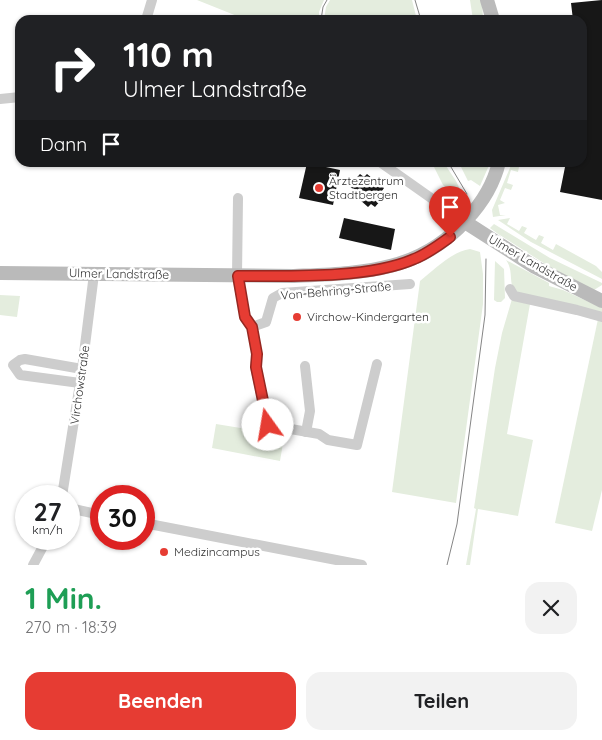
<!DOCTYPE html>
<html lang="de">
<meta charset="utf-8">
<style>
body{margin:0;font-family:Quicksand,sans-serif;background:#f2f2f2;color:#202124;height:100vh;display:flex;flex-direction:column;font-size:19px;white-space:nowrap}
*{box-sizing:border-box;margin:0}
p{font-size:16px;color:#757577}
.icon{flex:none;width:28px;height:28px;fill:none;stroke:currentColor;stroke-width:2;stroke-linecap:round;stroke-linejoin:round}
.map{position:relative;height:565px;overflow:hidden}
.panel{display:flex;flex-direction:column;background:#fff;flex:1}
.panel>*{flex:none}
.top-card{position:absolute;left:15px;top:15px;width:572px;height:152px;border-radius:15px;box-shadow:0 1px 4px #0004;background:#202124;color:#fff;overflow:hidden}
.speed{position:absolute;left:15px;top:485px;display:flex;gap:10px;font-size:25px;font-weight:700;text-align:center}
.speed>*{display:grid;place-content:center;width:65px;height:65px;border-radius:50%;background:#fff;box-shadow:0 1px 4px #0004;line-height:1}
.speed small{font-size:12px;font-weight:400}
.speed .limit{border:8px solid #d22;background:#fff;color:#111}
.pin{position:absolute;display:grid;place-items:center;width:42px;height:42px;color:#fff;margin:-51px -21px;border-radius:50% 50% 50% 0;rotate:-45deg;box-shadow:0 0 5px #0007}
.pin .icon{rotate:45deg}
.me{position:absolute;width:55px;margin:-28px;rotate:347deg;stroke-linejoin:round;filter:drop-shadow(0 0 4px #0008)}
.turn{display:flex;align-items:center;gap:18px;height:105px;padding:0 25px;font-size:22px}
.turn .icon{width:65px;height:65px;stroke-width:2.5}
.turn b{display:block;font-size:35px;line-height:42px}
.then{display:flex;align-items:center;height:48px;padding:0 25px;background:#0003;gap:10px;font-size:19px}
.round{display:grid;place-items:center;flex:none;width:52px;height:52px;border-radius:15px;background:#f2f2f2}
.headline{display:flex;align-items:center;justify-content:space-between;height:85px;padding:0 25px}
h1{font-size:30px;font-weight:700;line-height:38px;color:#1e9e55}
.primary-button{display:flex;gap:10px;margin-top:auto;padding:10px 25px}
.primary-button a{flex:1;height:58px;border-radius:15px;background:#e63c33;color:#fff;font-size:20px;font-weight:700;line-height:58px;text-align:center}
.primary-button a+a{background:#f2f2f2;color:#202124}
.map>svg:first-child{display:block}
.green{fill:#e4edde}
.building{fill:#171717}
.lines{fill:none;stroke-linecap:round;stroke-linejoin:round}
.street{stroke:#cdcdcd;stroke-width:10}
.secondary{stroke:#bababa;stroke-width:14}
.tram{stroke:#858585;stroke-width:1}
.route-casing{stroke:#962721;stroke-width:12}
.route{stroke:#e63c33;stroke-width:9}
.poi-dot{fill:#e63c33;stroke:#fff;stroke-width:2}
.labels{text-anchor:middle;stroke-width:5;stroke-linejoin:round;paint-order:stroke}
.poi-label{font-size:12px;fill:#303030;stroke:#fff;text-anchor:start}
.street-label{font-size:12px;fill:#303030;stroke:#fff}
</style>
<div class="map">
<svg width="602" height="565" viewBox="0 0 602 565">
<rect width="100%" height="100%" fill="#fff"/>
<g class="green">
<polygon points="197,0 324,0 319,12 319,20 247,20"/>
<polygon points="330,0 412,0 417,20 324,20 326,7"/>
<polygon points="470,0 482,0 483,20 473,20"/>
<polygon points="432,163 444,163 456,181 464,198 456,195 455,196 443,185"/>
<polygon points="459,163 490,163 480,186 471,180 468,181"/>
<polygon points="512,163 519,167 518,172 511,170 507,183 513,185 511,190 505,188 500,200 505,203 498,205 500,215 506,215 493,217 492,210"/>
<polygon points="510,218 507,224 519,231 522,226 527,228 524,233 536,240 539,235 544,237 541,243 553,250 556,244 596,266 602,272 602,279 531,242 498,220"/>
<polygon points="494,224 550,258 602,283 602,285 594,290 572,281 498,234 490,228"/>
<path d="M470,249l10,3 3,22v30l-27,199 -64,-11 28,-211c14,-11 31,-29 50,-32z"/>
<path d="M506,260l43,23v3l14,4 39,18v6l-87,-21c-7,-12 -1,-22 -9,-33z"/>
<polygon points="495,261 504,269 505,298 501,302 497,302 494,300"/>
<polygon points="0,295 20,296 17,317 0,315"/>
<polygon points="512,299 530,304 507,434 533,440 518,516 478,509 470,565 466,565 476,509 474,508 495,368 502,333"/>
<polygon points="598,319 602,320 602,490 592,531 555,523"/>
<polygon points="216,424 266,432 265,440 283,443 280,461 212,448"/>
</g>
<g class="building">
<polygon points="602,0 602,200 560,192 566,162 582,162 582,20 573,20 571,3"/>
<polygon points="307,163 340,170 333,205 299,198"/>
<polygon points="360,174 364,177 367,174 384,188 382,191 386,194 375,207 371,204 368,207 351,192 353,189 349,186"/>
<polygon points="344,218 395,229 391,250 339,238"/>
</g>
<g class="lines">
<g class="street">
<polyline points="146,20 152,0"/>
<polyline points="0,99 20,97"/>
<polyline points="380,162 465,222"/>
<polyline points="238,198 237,276 245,317 252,327 257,354 255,367 268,425 319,434 328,440 357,445 377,364"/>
<polyline points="510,289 514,296 577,310 602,317"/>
<polyline points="252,327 266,322 273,298 282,293 410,284"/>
<polyline points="305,366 310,411 306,432"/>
<polyline points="80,383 20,375 13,365 20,360 25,359 82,369"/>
<polyline points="62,496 81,377 94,274"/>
<polyline points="69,508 101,515"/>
<polyline points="144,523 362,565"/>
<polyline points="33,565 47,539"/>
</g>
<g class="secondary">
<polyline points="487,0 493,20"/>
<polyline points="465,222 535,267 602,301"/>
<path d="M0,273l294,3c67,-3 126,-3 173,-57 15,-16 27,-36 32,-57"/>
</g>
<g class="tram">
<polyline points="415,0 421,20"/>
<polyline points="321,20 323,7 327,0"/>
<polyline points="448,162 467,194"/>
<polyline points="447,565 457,524 485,315 486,259"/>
</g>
</g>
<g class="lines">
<g class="route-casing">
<path id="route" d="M268,425l-12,-58 1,-13 -5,-27 -7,-10 -7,-41c50,0 131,3 176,-17 13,-5 25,-14 36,-22"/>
</g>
<use href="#route" class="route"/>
</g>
<g class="poi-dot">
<circle cx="319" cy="188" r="5"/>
<circle cx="297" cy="317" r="5"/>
<circle cx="164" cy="552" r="5"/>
</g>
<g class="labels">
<g class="poi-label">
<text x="329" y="185">Ärztezentrum<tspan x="329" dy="14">Stadtbergen</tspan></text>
<text x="307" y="321">Virchow-Kindergarten</text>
<text x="174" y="556">Medizincampus</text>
</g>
<g class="street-label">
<text transform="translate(533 263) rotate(30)" y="4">Ulmer Landstraße</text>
<text transform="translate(119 274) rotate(1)" y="4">Ulmer Landstraße</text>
<text transform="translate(336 291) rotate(-5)" y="4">Von-Behring-Straße</text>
<text transform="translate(80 385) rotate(-82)" y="4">Virchowstraße</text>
</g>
</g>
</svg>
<div class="speed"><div>27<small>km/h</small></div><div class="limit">30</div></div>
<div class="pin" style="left:450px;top:237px;background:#d93025"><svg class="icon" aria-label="arrive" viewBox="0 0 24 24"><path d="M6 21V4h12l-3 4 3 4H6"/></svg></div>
<svg class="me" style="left:268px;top:425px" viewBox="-20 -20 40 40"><circle r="19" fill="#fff"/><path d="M0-13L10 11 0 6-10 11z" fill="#e63c33"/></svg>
<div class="top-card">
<div class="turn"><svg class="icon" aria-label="right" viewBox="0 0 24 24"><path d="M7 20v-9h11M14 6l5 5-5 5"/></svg><div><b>110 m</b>Ulmer Landstraße</div></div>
<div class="then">Dann<svg class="icon" aria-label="arrive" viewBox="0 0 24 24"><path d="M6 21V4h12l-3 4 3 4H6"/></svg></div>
</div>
</div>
<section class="panel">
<div class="headline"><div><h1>1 Min.</h1><p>270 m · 18:39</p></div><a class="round"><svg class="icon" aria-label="close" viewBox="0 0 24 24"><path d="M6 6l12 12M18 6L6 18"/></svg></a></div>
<div class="primary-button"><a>Beenden</a><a>Teilen</a></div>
</section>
